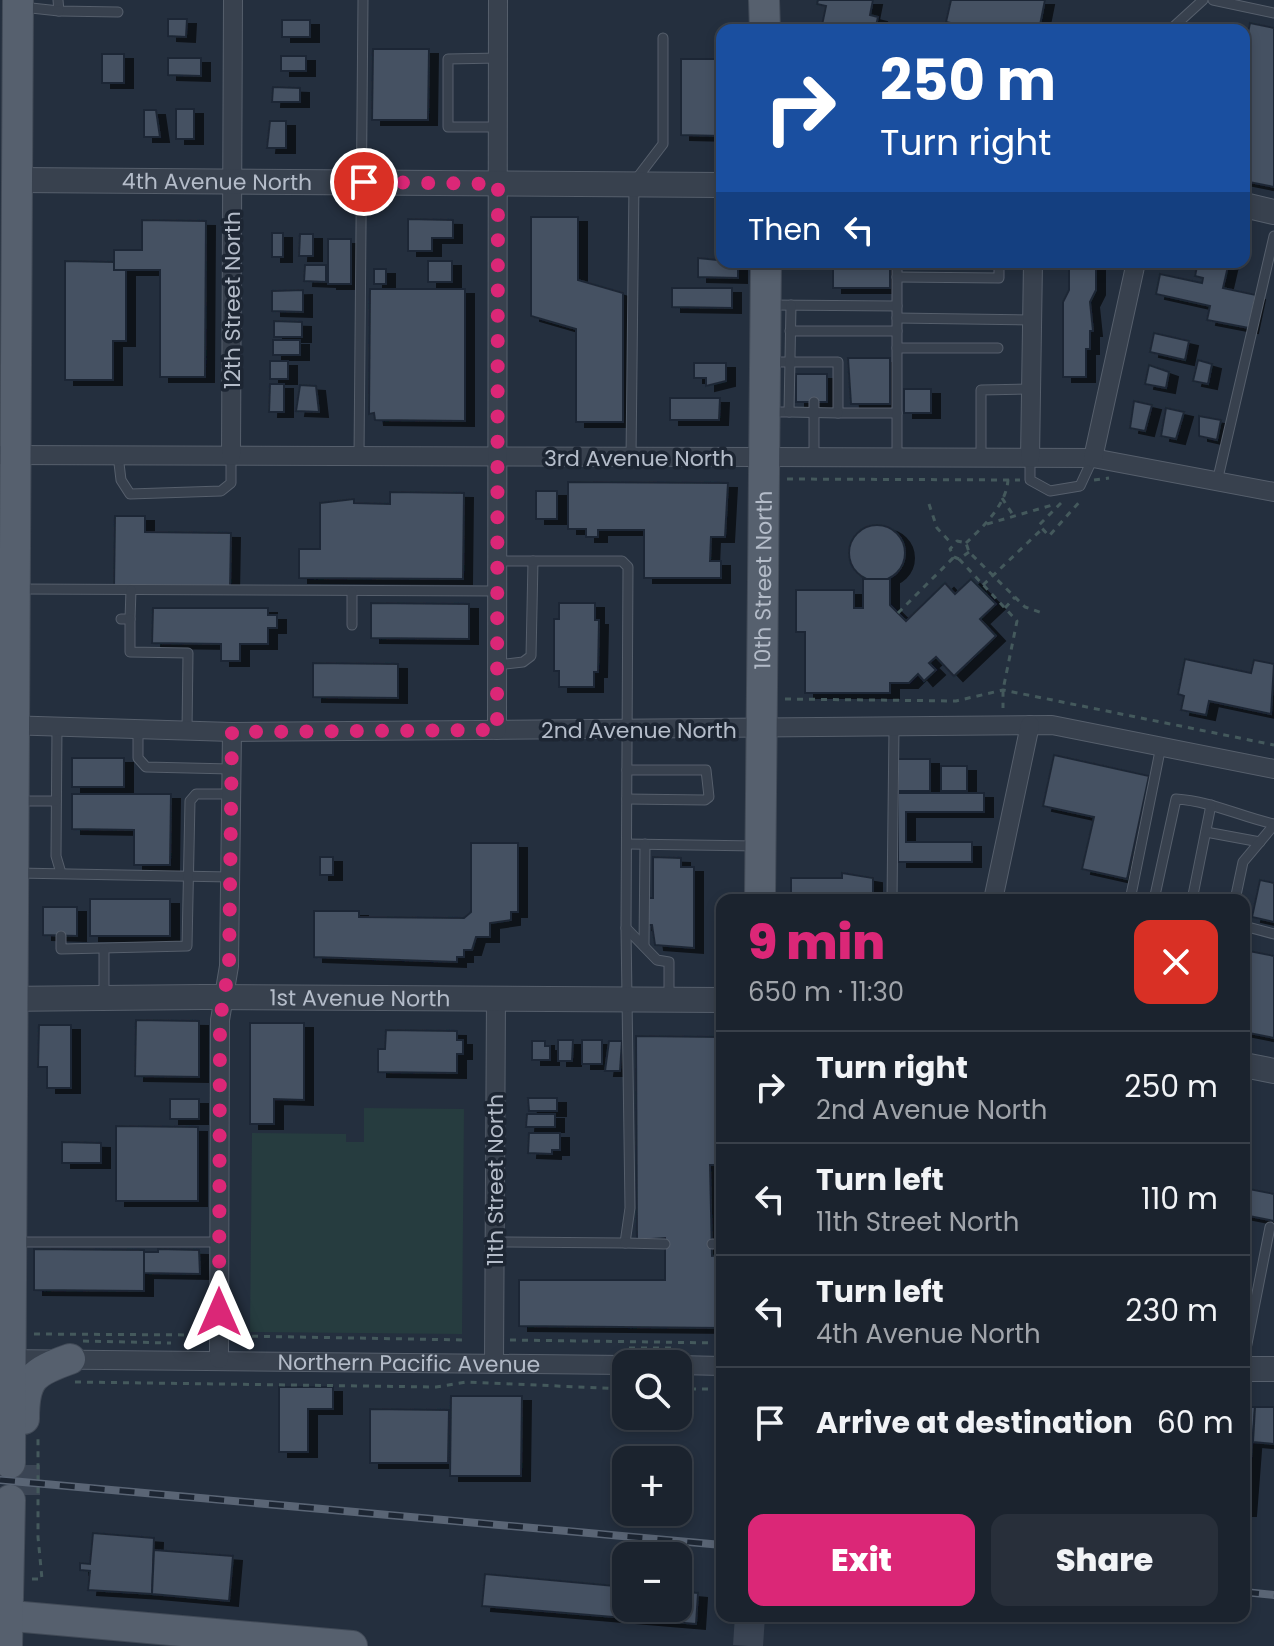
<!DOCTYPE html>
<meta charset="utf-8">
<style>
body{margin:0;font-family:Poppins,sans-serif;background:#282f3a;color:#f1f3f6;height:100vh;display:flex;flex-direction:column;font-size:30px;white-space:nowrap}
*{box-sizing:border-box;margin:0}
p{font-size:26px;color:#a0a4aa}
.icon{flex:none;width:44px;height:44px;fill:none;stroke:currentColor;stroke-width:2;stroke-linecap:round;stroke-linejoin:round}
.map{position:relative;flex:1;overflow:hidden}
.panel{position:absolute;left:716px;top:894px;width:534px;height:728px;display:flex;flex-direction:column;background:#1b232e;border-radius:16px;box-shadow:0 4px 12px #0003,0 0 0 2px #39404a}
.panel>*{flex:none}
.guide{position:absolute;left:716px;top:24px;width:534px;height:244px;border-radius:16px;box-shadow:0 4px 12px #0003,0 0 0 2px #39404a;background:#1a4fa0;color:#fff;overflow:hidden}
.controls{position:absolute;left:612px;top:1350px;display:grid;gap:16px}
.controls a{display:grid;place-items:center;width:80px;height:80px;border-radius:16px;background:#1b232e;box-shadow:0 4px 12px #0003,0 0 0 2px #39404a;font-size:40px}
.pin{position:absolute;display:grid;place-items:center;width:68px;height:68px;color:#fff;margin:-34px;border:4px solid #fff;border-radius:50%;box-shadow:0 2px 8px #0007}
.me{position:absolute;width:88px;margin:-44px;rotate:0deg;stroke-linejoin:round;filter:drop-shadow(0 0 6px #0008)}
.turn{display:flex;align-items:center;gap:28px;height:168px;padding:0 32px;font-size:36px}
.turn .icon{width:104px;height:104px;stroke-width:2.5}
.turn b{display:block;font-size:56px;line-height:68px}
.then{display:flex;align-items:center;height:76px;padding:0 32px;background:#0003;gap:16px;font-size:30px}
.round{display:grid;place-items:center;flex:none;width:84px;height:84px;border-radius:16px;background:#282f3a}
.headline{display:flex;align-items:center;justify-content:space-between;height:136px;padding:0 32px}
h1{font-size:48px;font-weight:800;line-height:60px;color:#db2777}
.cta{display:flex;gap:16px;margin-top:auto;padding:16px 32px}
.cta a{flex:1;height:92px;border-radius:16px;background:#db2777;color:#fff;font-size:32px;font-weight:800;line-height:92px;text-align:center}
.cta a+a{background:#282f3a;color:#f1f3f6}
ul{padding:0;list-style:none}
li{display:flex;align-items:center;gap:24px;height:112px;padding:0 32px;border-top:2px solid #39404a}
li div{flex:1}
li b{display:block;font-size:30px}
li em{font-style:normal}
.map>svg:first-child{display:block}
.green{fill:#263c3f}
.building{fill:#455162;stroke:#1f2835;stroke-width:2;filter:url(#shadow)}
.lines{fill:none;stroke-linecap:round;stroke-linejoin:round}
.primary-tunnel{stroke:#3a4453;stroke-width:30;stroke-dasharray:30 15;stroke-linecap:butt}
.service-casing{stroke:#565f6c;stroke-width:11}
.minor-casing{stroke:#565f6c;stroke-width:20}
.tertiary-casing{stroke:#565f6c;stroke-width:26}
.primary-casing{stroke:#414a57;stroke-width:32}
.path{stroke:#44595c;stroke-width:3;stroke-dasharray:6 6;stroke-linecap:butt}
.service{stroke:#38414e;stroke-width:9}
.minor{stroke:#38414e;stroke-width:18}
.tertiary{stroke:#38414e;stroke-width:24}
.primary{stroke:#56606e;stroke-width:30}
.rail-casing{stroke:#5a6575;stroke-width:8}
.rail{stroke:#1d2633;stroke-width:5;stroke-dasharray:15;stroke-linecap:butt}
.route{stroke:#db2777;stroke-width:14;stroke-dasharray:0 25.2}
.labels{text-anchor:middle;stroke-width:7;stroke-linejoin:round;paint-order:stroke}
.street-label{font-size:22px;fill:#b4bcc9;stroke:#1d2633}
</style>
<div class="map">
<svg width="1274" height="1646" viewBox="0 0 1274 1646">
<defs>
<filter id="shadow"><feDropShadow dx="9" dy="5" stdDeviation="0" flood-color="#0009"/></filter>
</defs>
<rect width="100%" height="100%" fill="#242f3e"/>
<polygon class="green" points="364,1108 464,1109 462,1334 250,1332 252,1133 346,1134 346,1142 364,1142"/>
<g class="building">
<polygon points="818,0 873,0 870,15 878,17 875,30 821,30 826,6 817,4"/>
<polygon points="951,0 1045,0 1039,30 983,30 946,22"/>
<polygon points="168,19 187,19 186,37 168,36"/>
<rect x="282" y="20" width="28" height="17"/>
<polygon points="1250,23 1274,28 1274,187 1244,181 1244,52"/>
<polygon points="373,49 429,49 428,120 372,120"/>
<rect x="102" y="54" width="22" height="29"/>
<rect x="281" y="56" width="25" height="15"/>
<polygon points="168,58 201,58 201,76 168,75"/>
<polygon points="681,59 722,59 722,136 681,135"/>
<polygon points="273,87 300,88 300,102 272,102"/>
<rect x="176" y="109" width="18" height="30"/>
<polygon points="144,110 156,110 160,137 144,137"/>
<polygon points="270,121 286,121 286,148 267,148"/>
<polygon points="531,217 578,217 578,280 623,293 623,422 576,422 576,329 531,316"/>
<polygon points="408,219 453,220 453,238 432,238 432,251 408,251"/>
<polygon points="142,220 206,221 205,377 160,377 160,270 114,270 114,250 142,250"/>
<rect x="272" y="233" width="11" height="24"/>
<polygon points="300,234 313,234 313,256 299,256"/>
<rect x="328" y="239" width="23" height="45"/>
<polygon points="698,258 738,262 738,278 698,277"/>
<polygon points="65,261 114,262 114,270 126,270 126,341 113,341 113,380 65,380"/>
<rect x="428" y="261" width="24" height="21"/>
<rect x="833" y="262" width="57" height="26"/>
<polygon points="1069,262 1096,262 1096,290 1090,302 1093,331 1090,331 1090,349 1086,349 1086,377 1063,377 1063,302 1069,290"/>
<polygon points="1198,262 1229,262 1223,288 1256,295 1249,328 1207,320 1210,306 1156,294 1160,274 1202,283 1203,278 1195,276"/>
<polygon points="305,265 326,265 326,282 304,281"/>
<rect x="374" y="269" width="12" height="15"/>
<polygon points="672,288 732,288 732,308 672,307"/>
<polygon points="370,289 465,289 465,421 375,420 374,413 369,414"/>
<polygon points="303,290 303,312 272,311 272,291"/>
<polygon points="274,321 302,322 302,337 274,337"/>
<polygon points="1154,333 1189,341 1185,360 1150,352"/>
<rect x="273" y="340" width="27" height="15"/>
<polygon points="848,358 890,358 890,404 851,404"/>
<polygon points="1198,360 1212,364 1208,384 1193,381"/>
<rect x="270" y="361" width="18" height="18"/>
<polygon points="694,363 726,363 726,381 706,386 706,378 694,378"/>
<polygon points="1149,365 1169,372 1166,388 1145,384"/>
<rect x="796" y="374" width="31" height="28"/>
<polygon points="270,384 284,384 284,412 269,412"/>
<polygon points="300,385 316,386 319,412 296,411"/>
<rect x="904" y="389" width="27" height="24"/>
<polygon points="670,398 720,398 719,420 670,420"/>
<polygon points="1134,401 1152,405 1145,431 1130,428"/>
<polygon points="1166,408 1184,412 1176,439 1161,436"/>
<polygon points="1199,416 1221,420 1217,440 1199,436"/>
<polygon points="568,482 728,483 725,537 711,537 710,561 721,561 721,578 644,578 644,530 598,530 598,537 586,537 586,529 568,529"/>
<rect x="536" y="491" width="21" height="28"/>
<polygon points="390,492 464,493 463,579 299,578 299,549 320,549 320,503 354,499 354,503 390,504"/>
<polygon points="115,516 145,516 145,532 231,533 230,589 114,588"/>
<circle cx="877" cy="553" r="28"/>
<polygon points="863,579 890,579 890,605 906,621 945,583 955,594 971,579 996,604 980,619 996,636 954,676 936,657 929,663 936,670 924,681 918,674 909,683 890,683 890,693 805,693 805,632 796,632 796,590 854,590 854,608 863,608"/>
<polygon points="371,603 469,604 469,639 371,638"/>
<polygon points="559,603 595,603 595,620 599,620 598,672 594,672 594,687 559,687 559,671 554,671 554,619 559,619"/>
<polygon points="153,608 268,608 268,615 277,615 277,628 268,628 268,644 240,644 240,661 221,661 221,644 152,643"/>
<polygon points="1185,659 1251,673 1254,660 1274,664 1271,714 1209,701 1206,715 1181,710 1184,696 1178,694"/>
<polygon points="313,663 398,664 398,698 313,697"/>
<polygon points="1054,755 1149,776 1127,879 1082,869 1094,817 1043,806"/>
<rect x="72" y="758" width="52" height="29"/>
<rect x="898" y="759" width="32" height="32"/>
<rect x="941" y="766" width="26" height="25"/>
<polygon points="898,793 984,793 984,812 906,812 906,842 972,842 972,862 898,862"/>
<polygon points="72,794 171,794 170,865 134,865 134,830 72,829"/>
<polygon points="471,843 518,843 518,912 511,912 511,920 490,923 490,937 476,937 472,950 464,950 464,957 457,957 457,962 314,957 314,911 359,911 359,917 464,918 471,912"/>
<rect x="320" y="857" width="13" height="18"/>
<polygon points="653,857 681,858 681,867 694,867 694,948 655,945 652,925 643,925 643,898 653,898"/>
<polygon points="842,873 873,878 873,900 791,900 791,878 842,878"/>
<polygon points="1260,880 1274,883 1274,922 1252,917"/>
<rect x="90" y="899" width="80" height="37"/>
<polygon points="43,907 77,907 77,936 43,935"/>
<polygon points="1244,950 1274,956 1274,1038 1244,1032"/>
<polygon points="136,1020 199,1021 199,1077 135,1076"/>
<polygon points="250,1023 304,1023 304,1100 274,1099 274,1124 250,1124"/>
<polygon points="39,1025 71,1025 71,1088 47,1088 47,1067 38,1067"/>
<polygon points="386,1030 457,1031 457,1040 463,1040 463,1054 457,1054 457,1073 378,1072 378,1049 385,1049"/>
<polygon points="636,1036 722,1037 722,1165 710,1165 712,1256 722,1255 722,1328 519,1326 519,1280 665,1280 665,1238 637,1240"/>
<polygon points="558,1040 573,1040 572,1061 558,1061"/>
<rect x="582" y="1040" width="20" height="24"/>
<polygon points="532,1041 545,1041 545,1046 550,1046 550,1060 532,1060"/>
<polygon points="609,1041 622,1041 620,1071 605,1071"/>
<polygon points="528,1098 557,1098 557,1111 529,1111"/>
<rect x="170" y="1099" width="29" height="20"/>
<polygon points="527,1114 555,1114 555,1127 526,1127"/>
<polygon points="116,1126 198,1127 198,1201 116,1201"/>
<polygon points="529,1133 560,1133 560,1150 552,1150 552,1154 528,1153"/>
<polygon points="62,1142 101,1143 101,1163 62,1163"/>
<polygon points="1244,1188 1274,1194 1274,1221 1244,1215"/>
<polygon points="34,1249 144,1250 144,1291 34,1290"/>
<polygon points="158,1249 199,1250 200,1274 144,1273 144,1252 158,1252"/>
<polygon points="279,1387 333,1387 333,1409 308,1409 308,1452 279,1452"/>
<polygon points="451,1396 522,1396 521,1476 450,1476"/>
<polygon points="1244,1407 1255,1407 1247,1511 1244,1511"/>
<polygon points="1255,1407 1274,1407 1274,1444 1253,1442"/>
<polygon points="370,1409 449,1410 448,1463 370,1463"/>
<polygon points="93,1533 154,1538 152,1594 88,1590 90,1571 80,1570 80,1563 90,1564"/>
<polygon points="154,1550 233,1556 229,1601 152,1594"/>
<polygon points="485,1574 626,1587 626,1608 678,1608 678,1591 698,1593 696,1624 482,1606"/>
</g>
<g class="lines">
<g class="primary-tunnel">
<polyline points="25,1465 25,1499"/>
<polyline points="748,1646 750,1616"/>
</g>
<g class="service-casing">
<g id="service">
<polyline points="58,0 59,11 118,12"/>
<polyline points="1213,0 1274,13"/>
<polyline points="22,7 59,11"/>
<polyline points="1170,30 1203,0"/>
<polyline points="498,58 448,59 448,127 498,127"/>
<polyline points="897,277 999,278 999,262"/>
<polyline points="770,305 897,306"/>
<polyline points="897,318 1032,320"/>
<polyline points="790,331 897,331"/>
<polyline points="897,348 998,348"/>
<polyline points="769,362 838,362 838,413 897,413"/>
<polyline points="768,412 789,412 791,305"/>
<polyline points="789,412 838,413"/>
<polyline points="118,455 121,480 130,494 221,491 231,483 231,456"/>
<polyline points="359,457 363,0"/>
<polyline points="631,458 634,182 663,144 663,38"/>
<polyline points="814,458 814,402"/>
<polyline points="897,458 897,262"/>
<polyline points="981,458 981,390 1031,389"/>
<polyline points="1030,458 1030,480 1050,491 1080,486 1093,458"/>
<polyline points="1217,482 1274,236"/>
<polyline points="19,589 497,591"/>
<polyline points="352,592 352,625"/>
<polyline points="121,619 130,619 131,590"/>
<polyline points="130,619 130,652 188,653 187,730"/>
<polyline points="497,665 523,662 531,656 533,561"/>
<polyline points="57,727 56,856 61,873"/>
<polyline points="138,729 138,758 146,767 231,769"/>
<polyline points="627,770 706,770 709,797 705,800 627,799"/>
<polyline points="18,801 56,801"/>
<polyline points="1206,832 1260,842"/>
<polyline points="627,844 757,846"/>
<polyline points="17,873 230,877"/>
<polyline points="892,900 894,729"/>
<polyline points="1130,900 1161,746"/>
<path d="M1154,900l22,-101c35,2 65,18 98,25"/>
<polyline points="1192,900 1211,805"/>
<polyline points="1235,900 1243,862 1274,825"/>
<polyline points="1244,926 1274,934"/>
<polyline points="626,928 657,960 669,962 669,998"/>
<polyline points="61,936 61,949 187,946 190,801 196,794 231,794"/>
<polyline points="644,946 645,844"/>
<polyline points="104,950 104,998"/>
<polyline points="14,1242 219,1242"/>
<polyline points="495,1242 625,1243 630,1208 626,928 628,567 622,561 497,561"/>
<polyline points="625,1243 665,1244"/>
<polyline points="712,1244 722,1244"/>
<polyline points="1246,1369 1246,1349 1270,1227"/>
</g>
</g>
<g class="minor-casing">
<g id="minor">
<polyline points="0,455 1093,458 1274,492"/>
<polyline points="231,456 233,0"/>
<polyline points="1030,458 1033,262"/>
<polyline points="1093,458 1136,262"/>
<polyline points="5,725 232,732 1052,725 1274,769"/>
<polyline points="497,730 498,0"/>
<polyline points="993,900 1030,725"/>
<path id="s1" d="M3,1359l623,6"/>
<polyline points="219,1359 220,1020 229,966 232,732"/>
<polyline points="494,1363 496,997"/>
<polyline points="678,1365 722,1366"/>
</g>
</g>
<g class="tertiary-casing">
<g id="tertiary">
<path id="s2" d="M17,180l705,5"/>
<polyline points="1244,205 1274,212"/>
<path id="s3" d="M0,999l203,-2 519,3"/>
<polyline points="1244,1065 1274,1071"/>
<polyline points="1244,1369 1274,1369"/>
</g>
</g>
<g class="primary-casing">
<g id="primary">
<polyline points="764,0 765,30"/>
<path id="s4" d="M760,900l6,-638"/>
<path d="M24,1419c0,-41 9,-47 46,-60"/>
<polyline points="10,1463 18,0"/>
<polyline points="0,1615 352,1646"/>
<polyline points="7,1646 10,1500"/>
</g>
</g>
<g class="path">
<polyline points="787,479 1020,480"/>
<polyline points="1094,480 1109,478"/>
<polyline points="1002,498 1013,515"/>
<polyline points="1061,503 1039,525 1049,536 1082,499"/>
<polyline points="929,504 937,528 952,544"/>
<polyline points="987,524 1056,504"/>
<path d="M966,543c17,-16 42,-40 42,-65"/>
<polyline points="969,552 959,559 954,557 950,549 957,541 966,543 969,552 1025,607 1045,614"/>
<polyline points="959,559 1017,621 1003,690 1003,708"/>
<polyline points="983,585 1041,530"/>
<polyline points="1005,608 1015,597"/>
<polyline points="898,613 954,557"/>
<polyline points="785,699 956,701 1003,690 1274,745"/>
<polyline points="34,1334 202,1335"/>
<polyline points="240,1336 466,1340"/>
<polyline points="510,1340 722,1343"/>
<polyline points="83,1341 171,1343"/>
<polyline points="629,1348 673,1348"/>
<polyline points="75,1382 436,1387 466,1382 626,1389"/>
<polyline points="678,1389 722,1389"/>
<polyline points="32,1579 42,1579 38,1537 38,1437"/>
</g>
<use href="#service" class="service"/>
<use href="#minor" class="minor"/>
<use href="#tertiary" class="tertiary"/>
<use href="#primary" class="primary"/>
<g class="rail-casing">
<g id="rail">
<polyline points="0,1480 722,1545"/>
<polyline points="1244,1592 1274,1595"/>
</g>
</g>
<use href="#rail" class="rail"/>
</g>
<g class="lines">
<polyline class="route" points="219,1312 220,1020 229,966 232,732 497,730 498,184 364,182"/>
</g>
<g class="labels">
<g class="street-label">
<text dy="8" stroke="none"><textPath href="#s2" startOffset="200">4th Avenue North</textPath></text>
<text transform="translate(232 300) rotate(-90)" y="8">12th Street North</text>
<text x="639" y="466">3rd Avenue North</text>
<text dy="8" stroke="none"><textPath href="#s4" startOffset="320">10th Street North</textPath></text>
<text x="639" y="738">2nd Avenue North</text>
<text dy="8" stroke="none"><textPath href="#s3" startOffset="360">1st Avenue North</textPath></text>
<text transform="translate(495 1180) rotate(-90)" y="8">11th Street North</text>
<text dy="8" stroke="none"><textPath href="#s1" startOffset="406">Northern Pacific Avenue</textPath></text>
</g>
</g>
</svg>
<div class="controls">
<a><svg class="icon" aria-label="search" viewBox="0 0 24 24"><circle cx="10" cy="10" r="6"/><path d="M15 15l6 6"/></svg></a>
<a>+</a>
<a>−</a>
</div>
<div class="pin" style="left:364px;top:182px;background:#d93025"><svg class="icon" aria-label="arrive" viewBox="0 0 24 24"><path d="M6 21V4h12l-3 4 3 4H6"/></svg></div>
<svg class="me" style="left:219px;top:1312px" viewBox="-20 -20 40 40"><path d="M0-17L14 15 0 8-14 15z" fill="#db2777" stroke="#fff" stroke-width="4"/></svg>
<div class="guide">
<div class="turn"><svg class="icon" aria-label="right" viewBox="0 0 24 24"><path d="M7 20v-9h11M14 6l5 5-5 5"/></svg><div><b>250 m</b>Turn right</div></div>
<div class="then">Then<svg class="icon" aria-label="left" viewBox="0 0 24 24"><path d="M17 20v-9H6M10 6l-5 5 5 5"/></svg></div>
</div>
<section class="panel">
<div class="headline"><div><h1>9 min</h1><p>650 m · 11:30</p></div><a class="round" style="background:#d93025;color:#fff"><svg class="icon" aria-label="close" viewBox="0 0 24 24"><path d="M6 6l12 12M18 6L6 18"/></svg></a></div>
<ul>
<li><svg class="icon" aria-label="right" viewBox="0 0 24 24"><path d="M7 20v-9h11M14 6l5 5-5 5"/></svg><div><b>Turn right</b><p>2nd Avenue North</p></div><em>250 m</em></li>
<li><svg class="icon" aria-label="left" viewBox="0 0 24 24"><path d="M17 20v-9H6M10 6l-5 5 5 5"/></svg><div><b>Turn left</b><p>11th Street North</p></div><em>110 m</em></li>
<li><svg class="icon" aria-label="left" viewBox="0 0 24 24"><path d="M17 20v-9H6M10 6l-5 5 5 5"/></svg><div><b>Turn left</b><p>4th Avenue North</p></div><em>230 m</em></li>
<li><svg class="icon" aria-label="arrive" viewBox="0 0 24 24"><path d="M6 21V4h12l-3 4 3 4H6"/></svg><div><b>Arrive at destination</b></div><em>60 m</em></li>
</ul>
<div class="cta"><a>Exit</a><a>Share</a></div>
</section>
</div>
